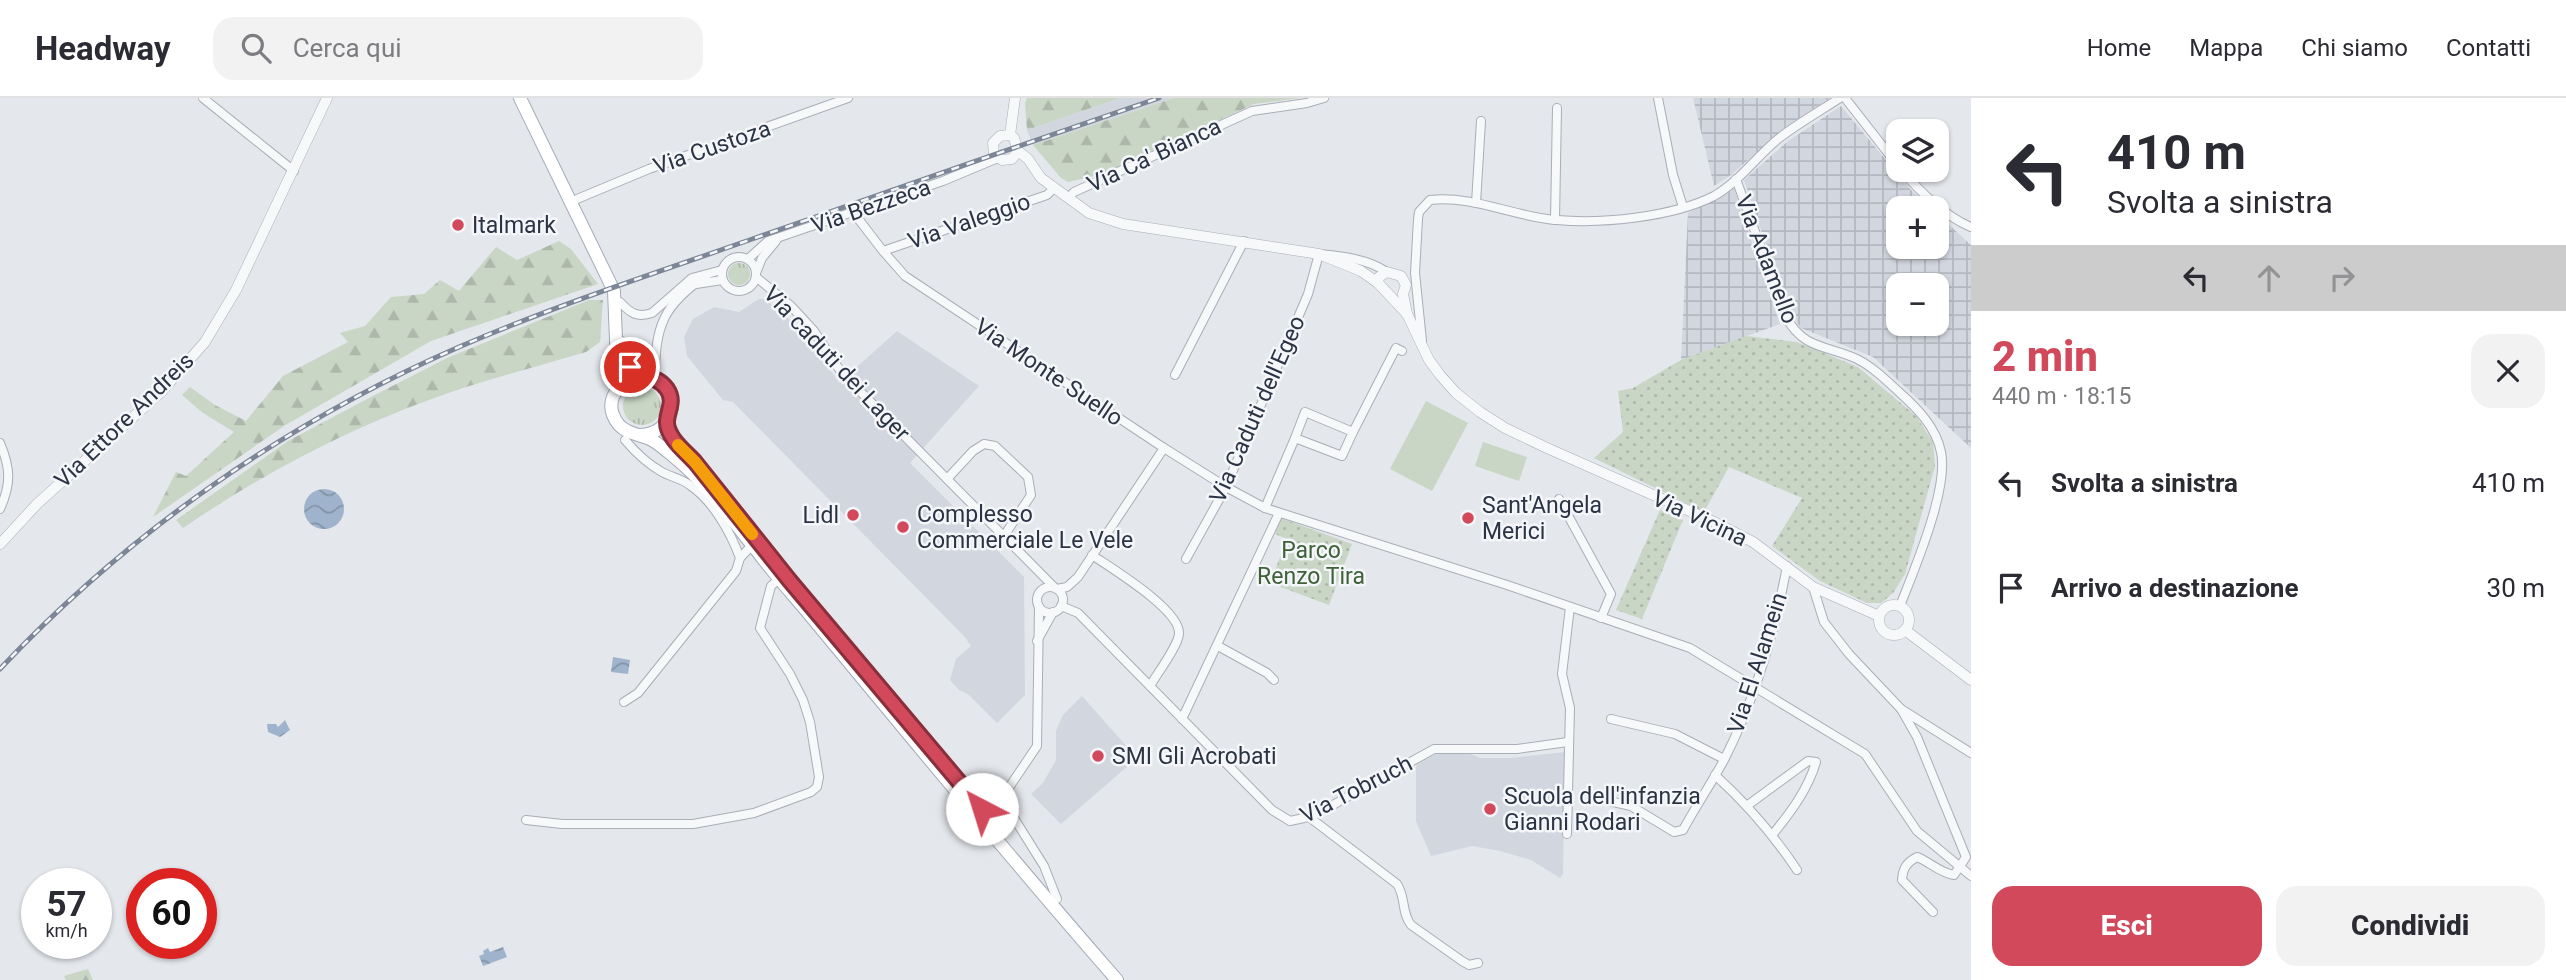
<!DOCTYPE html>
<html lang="it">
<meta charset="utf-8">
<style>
body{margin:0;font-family:Roboto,sans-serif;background:#f2f2f3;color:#2b2b33;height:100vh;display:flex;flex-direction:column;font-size:26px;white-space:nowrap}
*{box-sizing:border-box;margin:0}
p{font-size:23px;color:#7c7c81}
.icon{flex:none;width:38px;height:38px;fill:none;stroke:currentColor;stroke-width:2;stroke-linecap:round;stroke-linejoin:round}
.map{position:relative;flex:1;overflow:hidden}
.side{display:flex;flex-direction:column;background:#fff;width:595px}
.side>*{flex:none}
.top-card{background:#fff;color:#2b2b33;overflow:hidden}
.controls{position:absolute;left:1886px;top:21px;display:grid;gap:14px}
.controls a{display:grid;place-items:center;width:63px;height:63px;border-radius:14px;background:#fff;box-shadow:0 2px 5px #0004;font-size:35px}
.speed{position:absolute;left:21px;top:770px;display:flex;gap:14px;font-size:35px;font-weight:700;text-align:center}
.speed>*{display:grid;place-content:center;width:91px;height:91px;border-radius:50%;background:#fff;box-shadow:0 2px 5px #0004;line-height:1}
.speed small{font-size:18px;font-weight:400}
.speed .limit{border:10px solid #d22;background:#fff;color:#111}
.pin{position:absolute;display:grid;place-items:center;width:60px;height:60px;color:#fff;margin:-30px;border:4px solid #fff;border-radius:50%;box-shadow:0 2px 7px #0007}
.me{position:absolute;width:77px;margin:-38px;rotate:320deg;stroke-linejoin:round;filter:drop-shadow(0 0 5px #0008)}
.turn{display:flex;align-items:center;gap:24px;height:147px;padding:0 21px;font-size:32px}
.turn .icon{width:91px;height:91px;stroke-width:2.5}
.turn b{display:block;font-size:49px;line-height:60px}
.lanes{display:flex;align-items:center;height:66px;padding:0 21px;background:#0003;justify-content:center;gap:35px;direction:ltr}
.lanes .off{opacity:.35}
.round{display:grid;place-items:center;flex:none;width:74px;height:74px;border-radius:21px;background:#f2f2f3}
.overview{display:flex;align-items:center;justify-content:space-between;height:119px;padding:0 21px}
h1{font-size:42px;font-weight:800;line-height:52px;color:#d1495b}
.primary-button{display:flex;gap:14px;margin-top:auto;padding:14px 21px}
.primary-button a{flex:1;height:80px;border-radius:21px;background:#d1495b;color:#fff;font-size:28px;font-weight:800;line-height:80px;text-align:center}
.primary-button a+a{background:#f2f2f3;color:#2b2b33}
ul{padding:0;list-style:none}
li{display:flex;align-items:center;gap:21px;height:105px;padding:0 21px}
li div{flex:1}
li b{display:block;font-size:26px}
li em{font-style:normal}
header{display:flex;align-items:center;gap:42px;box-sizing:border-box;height:98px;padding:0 35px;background:#fff;border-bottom:2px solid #e1e1e2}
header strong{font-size:33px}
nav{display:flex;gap:38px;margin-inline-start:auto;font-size:24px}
.search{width:490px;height:63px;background:#f2f2f3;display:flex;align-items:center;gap:18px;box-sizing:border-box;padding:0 24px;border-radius:21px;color:#7c7c81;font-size:26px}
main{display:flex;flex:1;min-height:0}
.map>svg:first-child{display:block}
.built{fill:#d2d6de}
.industrial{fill:url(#industrial-grid);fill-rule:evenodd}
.grass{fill:url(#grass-tufts)}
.forest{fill:url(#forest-firs)}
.park{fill:url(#park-dots)}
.garden{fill:#c9d6c5}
.water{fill:url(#water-waves)}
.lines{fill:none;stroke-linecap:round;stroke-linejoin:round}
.minor-casing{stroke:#a9aeb7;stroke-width:10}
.tertiary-casing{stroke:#a9aeb7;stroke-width:11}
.primary-casing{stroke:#a3abb8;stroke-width:14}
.minor{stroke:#f7f8fa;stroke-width:8}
.tertiary{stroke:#f7f8fa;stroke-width:10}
.primary{stroke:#fff;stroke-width:12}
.rail-casing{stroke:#7d8696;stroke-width:5}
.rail{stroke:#f4f6f9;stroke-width:2.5;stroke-dasharray:8;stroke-linecap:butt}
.route-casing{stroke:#882f3b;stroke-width:18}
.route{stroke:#d1495b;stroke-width:12}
.slow{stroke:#f59e0b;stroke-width:12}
.poi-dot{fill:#d1495b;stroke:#f4f6f9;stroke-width:2.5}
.labels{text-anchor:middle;stroke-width:5;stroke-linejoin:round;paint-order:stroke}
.street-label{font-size:23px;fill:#2b3445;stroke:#f4f6f9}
.poi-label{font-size:23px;fill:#2b3445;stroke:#f4f6f9;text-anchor:start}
.park-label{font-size:23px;fill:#3f6138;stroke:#f4f6f9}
</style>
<header>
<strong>Headway</strong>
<div class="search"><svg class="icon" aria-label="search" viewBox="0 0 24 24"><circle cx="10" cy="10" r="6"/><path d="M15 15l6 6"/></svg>Cerca qui</div>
<nav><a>Home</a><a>Mappa</a><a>Chi siamo</a><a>Contatti</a></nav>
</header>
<main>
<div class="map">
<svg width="1971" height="882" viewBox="0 0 1971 882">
<defs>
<pattern id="industrial-grid" width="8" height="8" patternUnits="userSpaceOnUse" patternTransform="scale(1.75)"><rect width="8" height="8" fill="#d2d6de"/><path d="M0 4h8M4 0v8" fill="none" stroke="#b4b8c0"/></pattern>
<pattern id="grass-tufts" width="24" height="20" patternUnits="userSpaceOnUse" patternTransform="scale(1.75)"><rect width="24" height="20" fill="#c9d6c5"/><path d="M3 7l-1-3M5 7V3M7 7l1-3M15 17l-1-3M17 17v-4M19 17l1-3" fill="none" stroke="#adb8ab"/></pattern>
<pattern id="forest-firs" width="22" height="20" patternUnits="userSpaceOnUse" patternTransform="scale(1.75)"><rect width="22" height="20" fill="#c9d6c5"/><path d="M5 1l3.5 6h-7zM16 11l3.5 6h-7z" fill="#adb8ab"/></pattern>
<pattern id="park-dots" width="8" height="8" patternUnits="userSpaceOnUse" patternTransform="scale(1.75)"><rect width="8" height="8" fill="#c9d6c5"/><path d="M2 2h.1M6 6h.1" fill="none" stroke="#adb8ab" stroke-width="1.8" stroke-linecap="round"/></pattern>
<pattern id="water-waves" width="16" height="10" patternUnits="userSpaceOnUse" patternTransform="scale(1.75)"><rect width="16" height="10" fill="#9fb4cc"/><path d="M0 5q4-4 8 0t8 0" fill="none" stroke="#8293a7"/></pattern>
</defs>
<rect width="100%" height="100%" fill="#e4e7ec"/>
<g class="built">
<polygon points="1120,0 1174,0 1033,47 1027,32"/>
<polygon points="759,201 766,201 806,236 839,285 897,233 979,288 910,365 1024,479 1025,597 997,625 969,597 959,592 950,582 956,561 971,548 964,538 733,304 723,302 687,258 684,239 693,221 714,209 739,214"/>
<polygon points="1082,598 1137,660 1061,726 1031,696 1043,685 1056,662 1056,633 1063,617"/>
<polygon points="1439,654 1470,656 1480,660 1511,660 1565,654 1563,776 1560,780 1531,762 1500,753 1472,748 1431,758 1416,723 1416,667"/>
</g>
<g class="industrial">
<polygon points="1693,0 1830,0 1787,28 1731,77 1714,88"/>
<path d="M1841,8l69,83 21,19h-32v39h38v-33l34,31v203l-98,-91 -72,-29 -12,-16 -45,-132 44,-39zM1937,187v39h-38v-39z"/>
<polygon points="1734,91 1780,226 1681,262 1688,115"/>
</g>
<g class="grass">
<circle cx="739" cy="176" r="11"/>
<circle cx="642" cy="308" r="19"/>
</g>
<g class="forest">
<polygon points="1027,0 1120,0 1027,32 1025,5"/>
<polygon points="1174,0 1300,0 1254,6 1103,76 1068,84 1061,80 1033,47"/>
<polygon points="559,143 571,151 598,186 431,243 284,328 153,419 176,374 186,378 234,334 203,315 182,297 190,289 215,307 246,323 283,278 348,244 340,235 365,228 391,199 424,196 440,182 459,193 496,149 517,162"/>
<path d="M589,202h14l-3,42 -14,10c-41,12 -82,23 -123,36 -100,33 -194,81 -280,140l-7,-8 112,-79 79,-42 80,-41z"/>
<polygon points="88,871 93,882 66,882 64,878"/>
</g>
<g class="park">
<polygon points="1746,238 1797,244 1858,269 1916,318 1933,344 1935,368 1905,476 1893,495 1881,505 1867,505 1820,483 1772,448 1802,400 1729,369 1704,414 1594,360 1623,334 1618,293 1633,290 1681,262"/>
<polygon points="1660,412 1683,422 1642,521 1616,512"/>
<polygon points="1281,420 1352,446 1329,507 1270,485 1287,441 1275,436"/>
</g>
<g class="garden">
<polygon points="1426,303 1468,325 1432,393 1390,371"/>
<polygon points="1483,344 1527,359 1519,383 1475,368"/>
</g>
<g class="water">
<circle cx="324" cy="411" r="20"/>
<polygon points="613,559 630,562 628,576 611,574"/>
<polygon points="285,622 290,632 280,639 268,634 267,626 276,626 278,629"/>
<polygon points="503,849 507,859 483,868 479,858 484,856 483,853 488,850 490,854"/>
</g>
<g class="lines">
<g class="minor-casing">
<g id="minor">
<polyline points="203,0 294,73"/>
<polyline points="1658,0 1673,77 1683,109"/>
<polyline points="1845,0 1899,69"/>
<path d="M1901,72c19,21 43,46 70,57"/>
<path d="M1736,81l50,138c18,33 41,28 71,42 16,8 29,21 42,33 18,16 37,35 42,60 8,37 -27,118 -41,154"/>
<polyline points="1068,100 1074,94 1252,13 1307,5 1324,0"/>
<polyline points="577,101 649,71 848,0"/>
<polyline points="1476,105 1481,23"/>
<polyline points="853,114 883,153 905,178 1164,350 1226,389 1265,410 1507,487 1690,550 1865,656 1917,733 1971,778"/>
<polyline points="1555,122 1557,10"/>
<polyline points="883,153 1047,97 1054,90"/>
<circle cx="739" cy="176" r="17"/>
<polyline points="748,161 768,143 943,83 998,60"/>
<polyline points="756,175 762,160 776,143"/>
<polyline points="756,179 791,208 814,233 841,274 1054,489"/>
<polyline points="696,186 722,182"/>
<path d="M620,204c10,11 17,16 32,11l40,-35 30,-8"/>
<path d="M1422,243l-7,-68 3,-54 1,-7 11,-12c43,-5 84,17 127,20 45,4 116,-3 157,-24 25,-14 42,-39 64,-57 19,-15 42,-28 62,-41"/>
<polyline points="1175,277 1244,143"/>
<path d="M655,281c0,-54 8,-74 52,-104"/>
<polyline points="1353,334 1396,250 1402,253"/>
<path d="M625,342c11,13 21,23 37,32 9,5 21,7 29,14 22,15 40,47 49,72"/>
<path d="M0,345c11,26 11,41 0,66"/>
<polyline points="947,381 973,353 984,346 995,348 1028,379 1031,397 1004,438"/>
<polyline points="1559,401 1611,496 1601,520"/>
<polyline points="1265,410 1295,340 1342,358 1353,334 1305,314 1295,340"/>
<path d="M1092,457c19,13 89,55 87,79 -1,12 -22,40 -29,52"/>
<path d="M1186,461l40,-72 82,-193 11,-40c24,2 48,5 68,18"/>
<polyline points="1813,489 1824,524 1849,556 1901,611 1971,655"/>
<circle cx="1050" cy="502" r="13"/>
<polyline points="1057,491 1067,489 1078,479 1164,350"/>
<polyline points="1061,508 1078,515 1272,712 1290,723 1313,718 1434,651 1517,651 1568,644"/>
<polyline points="1039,509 1037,648 1008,691 1004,704 1044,768 1057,801"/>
<polyline points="1037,543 1053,514"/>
<polyline points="1218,548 1267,575 1274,582"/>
<polyline points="624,604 638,595 736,473 740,460 752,447"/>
<path d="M1901,611l16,28 49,120 -12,18c-14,-2 -24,-13 -37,-18 -11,6 -14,11 -15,23l31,32"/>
<polyline points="1182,621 1279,415"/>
<polyline points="1611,621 1675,636 1724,661"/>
<path d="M1715,677c32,29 58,59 82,95"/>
<path d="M1600,701l31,7 43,26 9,-2c13,-24 28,-46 41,-70 30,-59 51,-129 63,-194"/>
<path d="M1748,707l60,-44 8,1c-8,27 -25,50 -43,72"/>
<path d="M1309,719l88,67c9,13 4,28 14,41l51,36 7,4 9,-2"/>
<polyline points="526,722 562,726 693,726 754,715 811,694 817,689 819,679 810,624 803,602 790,576 760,530 771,488 779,481"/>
<polyline points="1567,736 1570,610 1562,576 1570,509"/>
</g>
</g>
<g class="tertiary-casing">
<g id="tertiary">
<polyline points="1010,37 1015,0"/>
<polyline points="1018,53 1012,61 1002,62 994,56 993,45 1000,38 1010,37 1014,40 1018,53 1028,61 1041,80 1089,115 1123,126 1319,156 1361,173 1378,185 1407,216 1429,262 1440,277 1456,295 1480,314 1505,330 1547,350 1712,423 1753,444 1813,489 1879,518"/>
<polyline points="1378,185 1379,179 1387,174 1401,178 1406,187 1403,196 1407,216"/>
<polyline points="0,446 37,406 162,293 205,244 236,192 327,0"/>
<circle cx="1894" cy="522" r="15"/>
<polyline points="1905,532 1971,582"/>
</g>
</g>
<g class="primary-casing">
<g id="primary">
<polyline points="520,0 614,193 618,290"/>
<polyline points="621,245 626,262 639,278"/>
<polyline points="667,323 677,346 707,378"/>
<path d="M638,337c18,0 30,-10 34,-27 -2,-59 -86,-24 -53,17 9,10 22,9 33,15 8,5 15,11 21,16 34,27 57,62 84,95 18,24 38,46 57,69 100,121 200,242 303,360"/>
</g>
</g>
<use href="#minor" class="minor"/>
<use href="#tertiary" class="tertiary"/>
<use href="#primary" class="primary"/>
<g class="rail-casing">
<path id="rail" d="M0,571c129,-137 287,-247 459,-322 97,-42 197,-74 296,-109 135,-47 269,-94 404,-140"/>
</g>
<use href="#rail" class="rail"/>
</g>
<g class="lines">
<g class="route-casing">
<path id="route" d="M630,269c13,14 25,6 37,22 8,12 1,20 0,32 -1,16 19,31 28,41l95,119 192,228"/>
</g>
<use href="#route" class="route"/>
<polyline class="slow" points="678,347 695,364 752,436"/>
</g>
<g class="poi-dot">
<circle cx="458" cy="127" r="7"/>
<circle cx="853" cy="417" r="7"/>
<circle cx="1468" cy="420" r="7"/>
<circle cx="903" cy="429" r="7"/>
<circle cx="1098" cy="658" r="7"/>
<circle cx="1490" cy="711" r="7"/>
</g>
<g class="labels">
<g class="street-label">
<text transform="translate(712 49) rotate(-19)" y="8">Via Custoza</text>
<text transform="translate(1154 57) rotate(-25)" y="8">Via Ca' Bianca</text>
<text transform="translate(871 108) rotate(-19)" y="8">Via Bezzeca</text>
<text transform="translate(969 123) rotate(-19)" y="8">Via Valeggio</text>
<text transform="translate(1767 161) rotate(69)" y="8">Via Adamello</text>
<text transform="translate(837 265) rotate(47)" y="8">Via caduti dei Lager</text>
<text transform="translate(1049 274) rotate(34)" y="8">Via Monte Suello</text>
<text transform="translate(1257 311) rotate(-66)" y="8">Via Caduti dell'Egeo</text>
<text transform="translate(124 322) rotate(-44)" y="8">Via Ettore Andreis</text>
<text transform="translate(1700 420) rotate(25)" y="8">Via Vicina</text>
<text transform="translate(1757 565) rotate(-72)" y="8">Via El Alamein</text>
<text transform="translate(1356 691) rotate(-27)" y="8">Via Tobruch</text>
</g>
<g class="poi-label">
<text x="472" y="135">Italmark</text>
<text x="1482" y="415">Sant'Angela<tspan x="1482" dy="26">Merici</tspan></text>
<text x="917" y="424">Complesso<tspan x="917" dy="26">Commerciale Le Vele</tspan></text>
<text x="839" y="425" text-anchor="end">Lidl</text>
<text x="1112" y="666">SMI Gli Acrobati</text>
<text x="1504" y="706">Scuola dell'infanzia<tspan x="1504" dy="26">Gianni Rodari</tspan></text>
</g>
<g class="park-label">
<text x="1311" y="460">Parco<tspan x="1311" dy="26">Renzo Tira</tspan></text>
</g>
</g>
</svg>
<div class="controls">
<a><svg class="icon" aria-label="layers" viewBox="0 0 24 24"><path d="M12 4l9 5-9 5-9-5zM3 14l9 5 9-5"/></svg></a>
<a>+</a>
<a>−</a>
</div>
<div class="speed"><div>57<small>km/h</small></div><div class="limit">60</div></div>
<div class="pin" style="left:630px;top:269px;background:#d93025"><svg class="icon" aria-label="arrive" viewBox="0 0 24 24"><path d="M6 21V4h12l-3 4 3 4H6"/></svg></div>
<svg class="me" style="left:982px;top:711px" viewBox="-20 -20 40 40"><circle r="19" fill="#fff"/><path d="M0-13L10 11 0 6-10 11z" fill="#d1495b"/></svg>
</div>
<section class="side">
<div class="top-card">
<div class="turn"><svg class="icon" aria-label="left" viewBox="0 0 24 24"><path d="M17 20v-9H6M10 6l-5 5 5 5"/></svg><div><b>410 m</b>Svolta a sinistra</div></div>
<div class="lanes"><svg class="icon" aria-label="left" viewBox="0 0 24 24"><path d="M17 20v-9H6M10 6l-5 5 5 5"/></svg><svg class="icon off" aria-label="ahead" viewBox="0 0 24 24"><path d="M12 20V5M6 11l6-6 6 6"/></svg><svg class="icon off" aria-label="right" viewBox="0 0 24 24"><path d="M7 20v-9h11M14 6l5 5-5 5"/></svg></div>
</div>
<div class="overview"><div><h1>2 min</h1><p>440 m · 18:15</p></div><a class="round"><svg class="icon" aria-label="close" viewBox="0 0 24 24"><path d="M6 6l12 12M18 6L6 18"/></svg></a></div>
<ul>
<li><svg class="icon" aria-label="left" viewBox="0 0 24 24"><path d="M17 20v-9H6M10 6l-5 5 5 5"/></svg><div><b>Svolta a sinistra</b></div><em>410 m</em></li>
<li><svg class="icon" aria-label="arrive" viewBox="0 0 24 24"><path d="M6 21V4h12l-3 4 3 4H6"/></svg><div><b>Arrivo a destinazione</b></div><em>30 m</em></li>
</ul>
<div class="primary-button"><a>Esci</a><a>Condividi</a></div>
</section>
</main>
